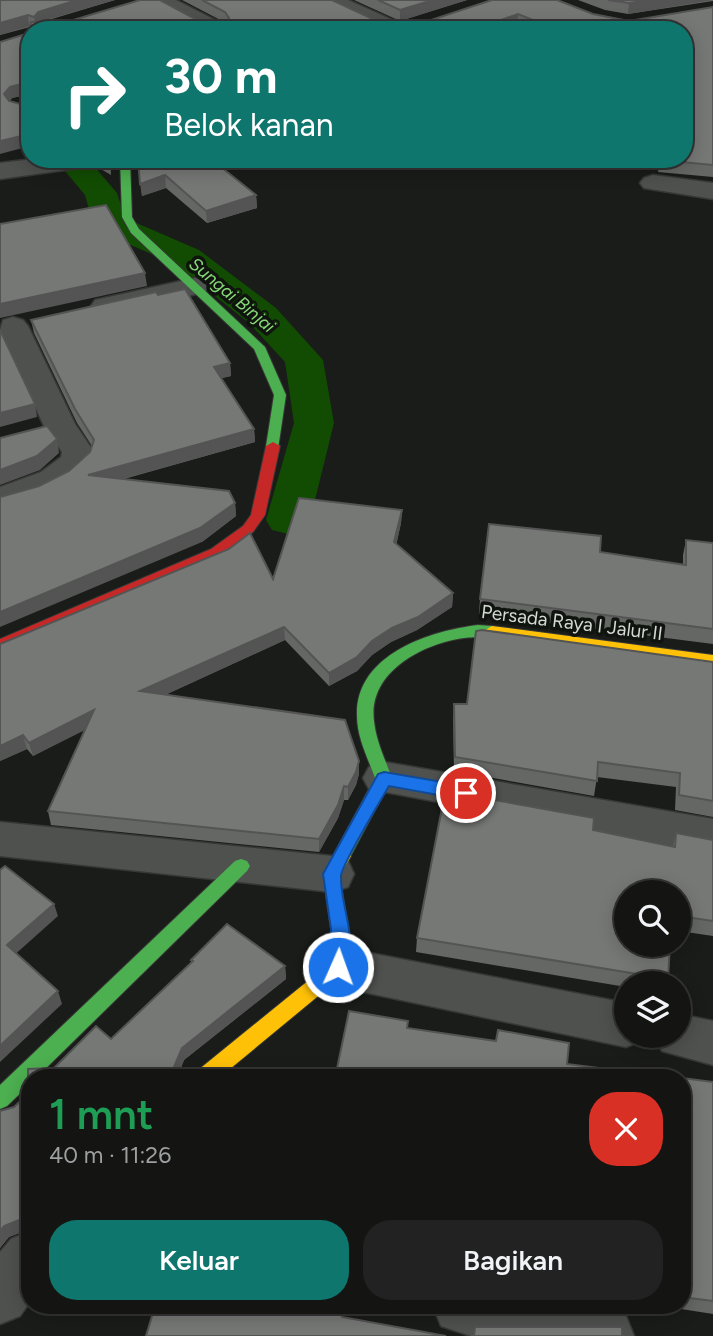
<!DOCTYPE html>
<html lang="id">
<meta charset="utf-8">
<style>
body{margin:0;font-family:Figtree,sans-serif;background:#212221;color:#f1f3f6;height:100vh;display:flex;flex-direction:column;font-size:26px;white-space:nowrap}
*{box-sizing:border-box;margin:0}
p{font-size:23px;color:#9d9fa0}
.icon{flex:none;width:38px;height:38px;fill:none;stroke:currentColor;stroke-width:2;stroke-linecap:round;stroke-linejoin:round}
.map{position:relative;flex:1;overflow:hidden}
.details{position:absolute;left:21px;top:1069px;width:670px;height:245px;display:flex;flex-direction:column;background:#141513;border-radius:28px;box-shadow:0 4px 18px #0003,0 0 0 2px #333433}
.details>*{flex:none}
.hud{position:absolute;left:21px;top:21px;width:672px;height:147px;border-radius:28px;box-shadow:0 4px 18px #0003,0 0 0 2px #333433;background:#0f766e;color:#fff;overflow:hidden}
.fabs{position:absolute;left:614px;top:880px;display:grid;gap:14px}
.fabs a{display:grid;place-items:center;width:77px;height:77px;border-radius:50%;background:#141513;box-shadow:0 4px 18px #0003,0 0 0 2px #333433;font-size:35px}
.pin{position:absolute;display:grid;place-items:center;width:60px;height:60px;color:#fff;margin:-30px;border:4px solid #fff;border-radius:50%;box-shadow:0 2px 7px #0007}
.me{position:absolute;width:77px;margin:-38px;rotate:2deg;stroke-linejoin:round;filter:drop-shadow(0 0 5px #0008)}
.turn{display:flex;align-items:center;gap:24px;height:147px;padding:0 28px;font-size:32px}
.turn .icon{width:91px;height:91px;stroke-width:2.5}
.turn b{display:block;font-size:49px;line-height:60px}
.round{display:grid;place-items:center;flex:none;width:74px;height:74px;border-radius:28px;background:#212221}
.headline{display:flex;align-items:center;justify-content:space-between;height:119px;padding:0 28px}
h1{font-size:42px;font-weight:600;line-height:52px;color:#1e9e55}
.action{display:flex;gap:14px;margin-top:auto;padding:14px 28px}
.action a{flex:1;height:80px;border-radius:28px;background:#0f766e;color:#fff;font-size:28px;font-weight:600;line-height:80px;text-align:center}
.action a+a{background:#212221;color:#f1f3f6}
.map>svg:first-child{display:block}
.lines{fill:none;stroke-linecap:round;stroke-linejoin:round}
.canal{fill:#124c02;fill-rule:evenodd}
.street-casing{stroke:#363836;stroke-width:3}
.fast-casing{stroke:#363836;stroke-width:2}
.slow-casing{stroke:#363836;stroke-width:2}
.jam-casing{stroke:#363836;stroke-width:2}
.street{fill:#4f514f;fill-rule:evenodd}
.fast{fill:#4caf50;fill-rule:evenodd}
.slow{fill:#ffc107;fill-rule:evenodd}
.jam{fill:#c62828;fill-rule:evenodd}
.wall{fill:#656765}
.shaded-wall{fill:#535453}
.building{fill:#767876;stroke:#535453;stroke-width:2}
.route{fill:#1a73e8;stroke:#114b97;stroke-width:2}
.labels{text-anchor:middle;stroke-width:7;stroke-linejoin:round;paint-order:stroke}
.far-water-label{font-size:18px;font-style:italic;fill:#87d977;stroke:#10140f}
.street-label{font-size:19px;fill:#d5d8d4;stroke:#10140f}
</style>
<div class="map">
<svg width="713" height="1336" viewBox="0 0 713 1336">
<rect width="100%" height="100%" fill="#1a1c19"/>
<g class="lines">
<polygon class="canal" points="55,159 88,159 117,193 125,218 199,250 276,308 323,360 334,423 310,520 304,530 288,534 272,530 266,520 294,423 285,362 250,324 175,264 98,231 93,224 85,195"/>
<g class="street-casing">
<g id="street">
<polygon points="151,0 176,0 225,25 227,30 201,30 154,4"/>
<polygon points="321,0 348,0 404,25 406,30 378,30 324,4"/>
<polygon points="33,159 106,159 103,164 94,166 0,179 0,163"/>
<polygon points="653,175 713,183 713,199 644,188 640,183 644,178"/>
<polygon points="195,278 205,280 209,286 205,292 105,315 95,312 91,306 95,300"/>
<path d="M13,317l10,3 5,6 47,98 19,28c-3,32 -67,51 -94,58v-23l41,-15 20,-15 1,-5 -19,-28 -43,-94 3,-10z"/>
<polygon points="384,762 713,819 713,853 369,789 363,778 369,767"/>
<polygon points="0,822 332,856 348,861 354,874 348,887 332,892 0,856"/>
<polygon points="339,947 626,1003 626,1036 645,1036 643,1040 626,1047 339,987 323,981 316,967 323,953"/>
<polygon points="679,1014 713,1021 713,1065 662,1051 655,1036 679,1036"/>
<polygon points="30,1231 30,1302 20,1316 0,1324 0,1252 11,1239"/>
<polygon points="433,1306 595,1306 626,1316 634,1336 471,1336 441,1326"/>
</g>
</g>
<g class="fast-casing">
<g id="fast">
<polygon points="120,159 130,159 132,217 139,229 265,347 286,395 278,449 268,449 266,446 274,395 254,349 131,233 122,217"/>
<path d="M478,625l14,1 8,5c-7,9 -25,5 -36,7 -42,6 -96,34 -90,83 2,20 11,38 18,57l-44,83 -6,2 -6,-2 -3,-5 42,-78c-7,-20 -18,-40 -18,-62 -2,-61 72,-85 121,-91z"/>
<polygon points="241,859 247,861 250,866 247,871 36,1078 30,1078 30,1084 7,1106 0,1109 0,1085 235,861"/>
</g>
</g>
<g class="slow-casing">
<g id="slow">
<polygon points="492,626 713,655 713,667 487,635 484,631"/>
<path d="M342,849l6,2 3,5c-3,6 -9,14 -10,20 -1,30 18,68 5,97l-127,105h-25l3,-7 133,-108 1,-34 -8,-55 13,-23z"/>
</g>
</g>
<g class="jam-casing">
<polygon id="jam" points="273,442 280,446 265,515 253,532 221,555 0,650 0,639 211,549 243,526 251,515 266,446"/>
</g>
<use href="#street" class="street"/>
<use href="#fast" class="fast"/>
<use href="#slow" class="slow"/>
<use href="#jam" class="jam"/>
</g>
<g class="wall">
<polygon points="0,0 115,0 42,22 224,22 182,0 332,0 377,21 425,22 492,0 629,21 713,7 713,177 658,172 684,30 529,30 517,25 30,94 12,98 10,101 0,42 29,33 30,27 0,35"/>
<polygon points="354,0 467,0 400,21"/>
<polygon points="578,0 713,0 713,1 628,14 605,10"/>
<polygon points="98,159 111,159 111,175 99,168"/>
<polygon points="138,159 256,195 257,208 207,223 166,188 142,196"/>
<polygon points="158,295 230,363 231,376 221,378 254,429 255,442 124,479 235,503 236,516 202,542 39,486 69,471 90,452 92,446 77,423 34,333 31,320"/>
<polygon points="402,510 401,523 396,545 453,593 452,607 417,630 391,642 372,655 357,671 329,686 285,640 165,695 359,774 356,785 348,800 344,800 338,818 319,852 51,825 48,811 85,729 33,756 27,749 0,761 0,644 273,579"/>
<polygon points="686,540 713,543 713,644 479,614 480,599 600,552 683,565 683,555"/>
<polygon points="713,662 713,817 675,810 676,787 597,777 594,796 454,771 453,719 454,704 467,704"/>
<polygon points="456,793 593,830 673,846 676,833 713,840 713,936 679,931 679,892 626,892 668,979 666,984 626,984 626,987 416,952 417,938 455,811"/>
<polygon points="227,924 285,966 286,979 184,1060 181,1068 189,1069 191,1078 30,1078 30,1229 9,1237 0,1248 0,1111 14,1107 28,1094 28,1069 54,1068 96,1026 111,1039 191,963 191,960"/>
<polygon points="682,1078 713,1082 713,1314 662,1306 682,1306"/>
<polygon points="602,1306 638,1306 634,1316"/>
</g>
<g class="shaded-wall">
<polygon points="77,0 115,0 39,22 36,28 34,17 38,12"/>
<polygon points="433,0 467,0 400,21 400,10"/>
<polygon points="651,0 713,0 628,14 629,3"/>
<polygon points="518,14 517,25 503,30 473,30"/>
<polygon points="28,15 29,26 0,35 0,23"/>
<polygon points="30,82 30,94 12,98 6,106 4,94 10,87"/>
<polygon points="30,134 30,146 0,154 0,141"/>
<polygon points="109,159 111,159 111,175 109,163"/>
<polygon points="165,175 166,188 142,196 140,184"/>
<polygon points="256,195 257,208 207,223 206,211"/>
<polygon points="145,273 147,286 0,318 0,304"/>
<polygon points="230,363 231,376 215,380 214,367"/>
<polygon points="35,404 37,417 0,427 0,413"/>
<polygon points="254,429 255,442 90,488 88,475"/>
<polygon points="57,439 59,453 40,470 0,485 0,470"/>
<polygon points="235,503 236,516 202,542 0,627 0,612"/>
<polygon points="402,510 401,523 394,556 394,542"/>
<polygon points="453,593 452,607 417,630 391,642 372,655 357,671 329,686 329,673 392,628"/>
<polygon points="284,627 285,640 143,705 140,691"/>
<polygon points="94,710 97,724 33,756 29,743"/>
<polygon points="23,735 27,749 0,761 0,746"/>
<polygon points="359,761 359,774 356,785 348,800 348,787"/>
<polygon points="344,786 344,800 338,818 319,852 319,839"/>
<polygon points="54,904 58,916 11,958 7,945"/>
<polygon points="285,966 286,979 184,1060 177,1078 174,1067 182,1048"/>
<polygon points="58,991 62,1004 0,1062 0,1046"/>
<polygon points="189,1069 191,1078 180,1078"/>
<polygon points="24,1218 29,1229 9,1237 0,1248 0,1231 4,1226"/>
</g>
<g class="building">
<polygon points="0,0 77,0 38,12 34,17 28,15 0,23"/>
<polygon points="140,0 160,0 199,21 226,22 229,18 225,12 202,0 332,0 377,21 425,22 492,0 557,0 593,14 629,21 713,7 713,165 660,160 684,159 684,30 558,30 518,14 473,30 30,30 30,88 30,82 10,87 4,94 9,101 20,104 30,101 30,134 0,141 0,42 29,33 31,22 70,21"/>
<polygon points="378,0 433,0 400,10"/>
<polygon points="608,0 651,0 629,3"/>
<polygon points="138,159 211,159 256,195 206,211 165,175 140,184"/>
<polygon points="106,205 145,273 0,304 0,224"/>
<polygon points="185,289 230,363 214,367 254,429 88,475 229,491 235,503 200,528 0,612 0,497 39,486 69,471 90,452 94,440 75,409 31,320 156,292 158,295"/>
<polygon points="0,330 35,404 0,413"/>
<polygon points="47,426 57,439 37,456 0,470 0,438"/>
<polygon points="299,498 402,510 394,542 453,593 418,617 392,628 372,641 357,657 329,673 284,627 140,691 345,720 359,761 356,772 348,787 344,786 338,805 319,839 48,811 94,710 29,743 23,735 0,746 0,644 229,549 250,533 273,579"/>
<polygon points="489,524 601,536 600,552 686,565 686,540 713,543 713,629 480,599"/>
<polygon points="482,630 713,662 713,801 679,795 680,773 598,762 597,781 455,757 454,704 467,704 476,631"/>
<polygon points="456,793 594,818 593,830 675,847 676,833 713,840 713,921 679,916 679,892 626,892 626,945 670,945 668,979 417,938 442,808 456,811"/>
<polygon points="5,866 54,904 7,945 58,991 0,1046 0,870"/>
<polygon points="227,924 285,966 182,1048 174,1067 189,1069 180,1078 30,1078 30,1217 28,1219 24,1218 4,1226 0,1231 0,1111 14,1107 28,1094 28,1069 54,1068 96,1026 111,1039 193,961 191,960"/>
<polygon points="349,1011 408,1021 407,1028 496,1041 498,1030 569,1043 567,1064 680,1078 335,1078"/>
<polygon points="682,1078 713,1082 713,1301 682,1297"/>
<polygon points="155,1306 325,1306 344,1309 342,1317 446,1336 146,1336"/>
<polygon points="475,1327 622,1327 622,1336 474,1336"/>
</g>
<path class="route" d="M384,772l82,14 6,2 3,5 -3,5 -6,2 -77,-14c-8,14 -48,80 -48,90 -1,31 19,66 4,96l-7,3 -6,-3 -3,-5 2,-38 -8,-55 55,-100z"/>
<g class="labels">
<g class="far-water-label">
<text transform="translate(232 295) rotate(40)" y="6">Sungai Binjai</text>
</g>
<g class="street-label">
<text transform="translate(572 622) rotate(7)" y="7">Persada Raya I Jalur II</text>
</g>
</g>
</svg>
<div class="fabs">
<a><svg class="icon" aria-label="search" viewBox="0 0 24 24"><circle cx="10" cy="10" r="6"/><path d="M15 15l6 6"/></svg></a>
<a><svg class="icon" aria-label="layers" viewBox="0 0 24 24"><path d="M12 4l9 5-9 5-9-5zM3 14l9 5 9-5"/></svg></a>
</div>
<div class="pin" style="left:466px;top:793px;background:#d93025"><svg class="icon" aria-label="arrive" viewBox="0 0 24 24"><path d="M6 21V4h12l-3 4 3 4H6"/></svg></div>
<svg class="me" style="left:338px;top:967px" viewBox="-20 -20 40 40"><circle r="17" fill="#1a73e8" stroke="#fff" stroke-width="3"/><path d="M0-11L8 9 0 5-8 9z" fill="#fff"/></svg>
<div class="hud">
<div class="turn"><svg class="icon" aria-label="right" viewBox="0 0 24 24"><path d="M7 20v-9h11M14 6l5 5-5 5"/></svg><div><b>30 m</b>Belok kanan</div></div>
</div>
<section class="details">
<div class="headline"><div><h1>1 mnt</h1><p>40 m · 11:26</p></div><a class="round" style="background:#d93025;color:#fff"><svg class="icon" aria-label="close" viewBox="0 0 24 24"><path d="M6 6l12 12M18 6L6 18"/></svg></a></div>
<div class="action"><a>Keluar</a><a>Bagikan</a></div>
</section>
</div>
